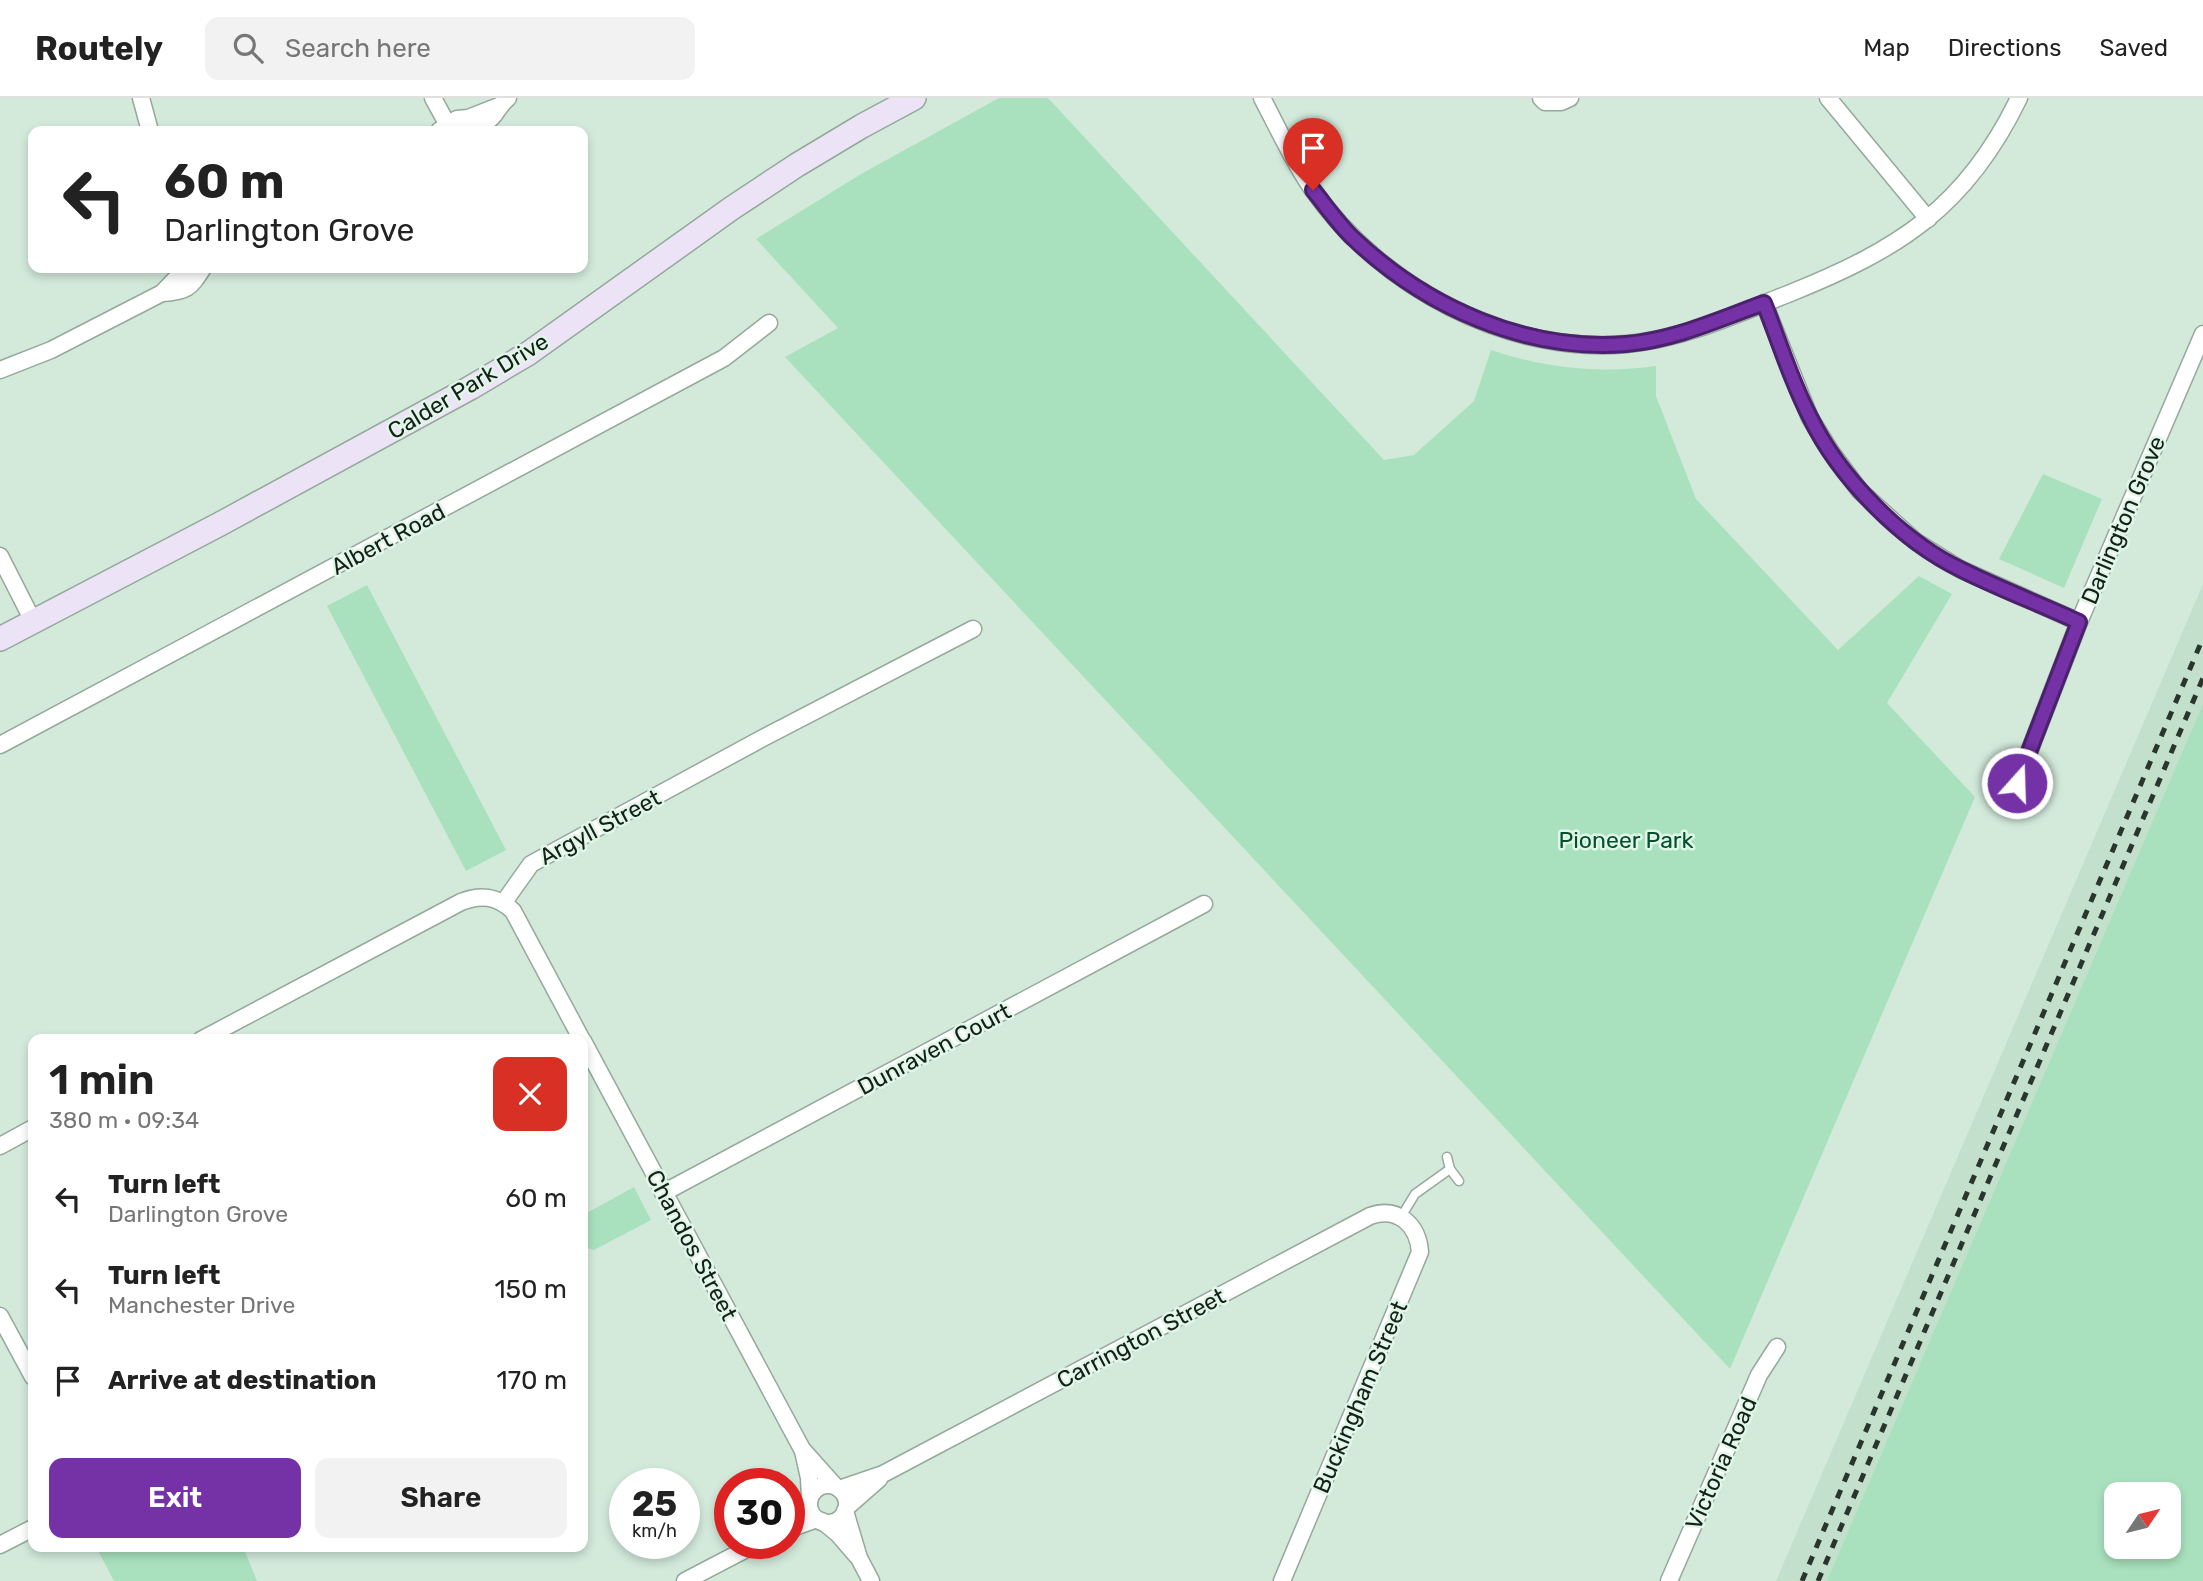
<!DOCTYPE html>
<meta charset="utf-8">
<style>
body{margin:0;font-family:Rubik,sans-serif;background:#f2f2f2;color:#222;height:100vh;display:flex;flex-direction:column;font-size:26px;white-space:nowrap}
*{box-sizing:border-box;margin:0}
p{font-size:23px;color:#767676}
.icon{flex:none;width:38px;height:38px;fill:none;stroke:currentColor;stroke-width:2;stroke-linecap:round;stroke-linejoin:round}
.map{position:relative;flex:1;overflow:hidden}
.sheet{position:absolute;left:28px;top:936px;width:560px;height:518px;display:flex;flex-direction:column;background:#fff;border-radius:14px;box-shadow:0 4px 10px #0003}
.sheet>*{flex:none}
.banner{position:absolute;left:28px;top:28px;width:560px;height:147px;border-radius:14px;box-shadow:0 4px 10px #0003;background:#fff;color:#222;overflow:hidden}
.needle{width:46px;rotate:55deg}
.buttons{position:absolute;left:2104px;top:1384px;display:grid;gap:14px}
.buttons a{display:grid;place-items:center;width:77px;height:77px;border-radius:14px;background:#fff;box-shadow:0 4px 10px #0003;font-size:35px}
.speed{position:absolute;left:609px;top:1370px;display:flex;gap:14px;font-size:35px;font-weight:700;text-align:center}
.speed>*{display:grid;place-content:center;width:91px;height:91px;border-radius:50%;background:#fff;box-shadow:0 4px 10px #0003;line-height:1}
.speed small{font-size:18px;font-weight:400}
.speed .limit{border:10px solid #d22;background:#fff;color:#111}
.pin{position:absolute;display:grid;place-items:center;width:60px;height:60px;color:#fff;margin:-72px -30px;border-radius:50% 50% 50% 0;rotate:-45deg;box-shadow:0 0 7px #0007}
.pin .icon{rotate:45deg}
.me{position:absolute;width:77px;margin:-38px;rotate:20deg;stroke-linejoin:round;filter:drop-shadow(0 0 5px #0008)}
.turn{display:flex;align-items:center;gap:24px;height:147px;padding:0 21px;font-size:32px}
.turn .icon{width:91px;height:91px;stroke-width:2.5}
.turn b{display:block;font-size:49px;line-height:60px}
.round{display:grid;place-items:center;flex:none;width:74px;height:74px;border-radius:14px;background:#f2f2f2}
.headline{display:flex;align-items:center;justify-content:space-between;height:119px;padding:0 21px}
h1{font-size:42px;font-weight:600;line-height:52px}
.primary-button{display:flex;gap:14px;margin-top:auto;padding:14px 21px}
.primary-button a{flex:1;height:80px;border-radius:14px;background:#7432a6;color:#fff;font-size:28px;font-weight:600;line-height:80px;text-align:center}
.primary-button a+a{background:#f2f2f2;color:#222}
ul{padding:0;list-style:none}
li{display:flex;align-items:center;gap:21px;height:91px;padding:0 21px}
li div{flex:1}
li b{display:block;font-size:26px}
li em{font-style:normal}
header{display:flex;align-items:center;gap:42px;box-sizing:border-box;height:98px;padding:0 35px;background:#fff;border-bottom:2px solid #e0e0e0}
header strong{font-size:33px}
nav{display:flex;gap:38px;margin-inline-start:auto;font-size:24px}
.search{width:490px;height:63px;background:#f2f2f2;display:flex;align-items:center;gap:18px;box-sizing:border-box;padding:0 24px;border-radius:14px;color:#767676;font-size:26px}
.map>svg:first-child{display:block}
.built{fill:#c2e0cc}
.green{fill:#a9e1be;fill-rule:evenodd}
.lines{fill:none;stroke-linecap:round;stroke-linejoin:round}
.lane-casing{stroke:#94a99b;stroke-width:11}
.street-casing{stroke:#94a99b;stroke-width:19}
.secondary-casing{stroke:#94a99b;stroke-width:26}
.lane{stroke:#fff;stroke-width:8}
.street{stroke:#fff;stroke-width:16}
.secondary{stroke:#ede3f7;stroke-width:23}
.rail{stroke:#2a352e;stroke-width:5;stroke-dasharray:9 9;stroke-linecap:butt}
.route-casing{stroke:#4b206c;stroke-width:18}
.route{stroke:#7432a6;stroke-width:12}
.labels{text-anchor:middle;stroke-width:5;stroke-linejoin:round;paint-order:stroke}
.street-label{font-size:23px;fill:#161f19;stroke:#e0f7e8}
.park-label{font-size:23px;fill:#044f2e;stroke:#e0f7e8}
</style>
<header>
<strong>Routely</strong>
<div class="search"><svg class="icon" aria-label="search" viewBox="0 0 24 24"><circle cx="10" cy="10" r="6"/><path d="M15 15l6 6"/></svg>Search here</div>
<nav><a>Map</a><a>Directions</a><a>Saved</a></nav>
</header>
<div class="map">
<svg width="2203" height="1483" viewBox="0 0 2203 1483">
<rect width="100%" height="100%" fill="#d3eadb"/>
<polygon class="built" points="2203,486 2203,609 1829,1483 1776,1483"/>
<g class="green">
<path d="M999,0h49l336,362 30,-5 60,-54 17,-51c54,18 108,24 165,16v30l40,103 142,151 81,-74 33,18 -65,109 88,94 -245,572 -945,-1012 53,-29 -82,-89 105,-65z"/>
<polygon points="2043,376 2102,401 2064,490 1999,461"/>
<polygon points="367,487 506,752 466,773 327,508"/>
<path d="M2203,606v877h-376zM2168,1396v53h-52v-53z"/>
<polygon points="634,1089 651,1122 594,1152 587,1150 587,1141 583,1132 583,1117"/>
<polygon points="96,1449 243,1449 257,1483 114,1483"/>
</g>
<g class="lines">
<g class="lane-casing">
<g id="lane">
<polyline points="1447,1059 1450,1071 1459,1083"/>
<polyline points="1401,1119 1415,1096 1450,1071"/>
</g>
</g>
<g class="street-casing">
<g id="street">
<polyline points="141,0 150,33"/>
<polyline points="433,0 451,33"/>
<path d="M1262,0c16,30 31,64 51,92 68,97 195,165 314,154 56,-5 110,-30 161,-50 110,-44 178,-86 231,-196"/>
<polyline points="1541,0 1545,4 1561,4 1570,0"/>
<polyline points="1828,0 1928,121"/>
<polyline points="439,33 457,21 468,20 499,8"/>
<path d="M457,33c13,-4 28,-4 37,-16 5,-7 7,-11 14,-17"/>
<path d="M162,195c25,-1 28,-5 41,-25"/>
<polyline points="1764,205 1810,320 1831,354 1860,393 1915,443 1960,471 2079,524"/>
<polyline points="0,272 51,252 162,195 186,170"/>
<polyline points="0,458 33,523"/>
<polyline points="0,647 724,260 769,225"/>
<polyline points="2017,685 2079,524 2203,236"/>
<polyline points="504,804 531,766 761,641 973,531"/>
<path d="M201,942l260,-138c20,-8 36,-6 52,9l69,129"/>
<polyline points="583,943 802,1351 835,1388"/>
<polyline points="0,1048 33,1030"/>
<polyline points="663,1095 1204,806"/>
<polyline points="0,1218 33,1279"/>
<polyline points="803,1353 809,1380 810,1400"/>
<circle cx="828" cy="1406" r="19"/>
<path d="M839,1391l44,-15 487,-258c28,-10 48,9 50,36l-138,329"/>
<polyline points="847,1409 879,1381"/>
<polyline points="845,1413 859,1460 871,1483"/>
<polyline points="822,1423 838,1436 857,1458"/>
<polyline points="789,1431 817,1421"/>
<polyline points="0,1447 33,1430"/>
<polyline points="685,1483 756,1446"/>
<polyline points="1669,1483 1759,1277 1777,1249"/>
</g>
</g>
<g class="secondary-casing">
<polyline id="secondary" points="0,541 220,426 470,290 529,255 732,110 797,67 862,28 914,0"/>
</g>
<use href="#lane" class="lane"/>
<use href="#street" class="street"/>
<use href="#secondary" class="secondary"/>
<g class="rail">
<polyline points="1802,1483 2203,540"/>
<polyline points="1818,1483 2203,580"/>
</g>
</g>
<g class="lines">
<g class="route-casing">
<path id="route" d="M1313,92c13,16 26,35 41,49 72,68 172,113 272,105 48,-4 94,-25 138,-41 15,38 27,78 46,114 29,60 91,124 152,153 38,19 78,34 117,52l-62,161"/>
</g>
<use href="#route" class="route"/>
</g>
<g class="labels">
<g class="street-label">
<text transform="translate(468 288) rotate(-31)" y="8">Calder Park Drive</text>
<text transform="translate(2123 422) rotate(-67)" y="8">Darlington Grove</text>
<text transform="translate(388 441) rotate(-28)" y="8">Albert Road</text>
<text transform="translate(600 729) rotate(-28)" y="8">Argyll Street</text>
<text transform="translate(934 951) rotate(-28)" y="8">Dunraven Court</text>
<text transform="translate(692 1147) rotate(62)" y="8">Chandos Street</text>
<text transform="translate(1141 1240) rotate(-28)" y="8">Carrington Street</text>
<text transform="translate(1360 1299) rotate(-67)" y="8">Buckingham Street</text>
<text transform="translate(1721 1365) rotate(-66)" y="8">Victoria Road</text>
</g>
<g class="park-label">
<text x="1626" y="750">Pioneer Park</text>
</g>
</g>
</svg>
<div class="buttons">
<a><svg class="needle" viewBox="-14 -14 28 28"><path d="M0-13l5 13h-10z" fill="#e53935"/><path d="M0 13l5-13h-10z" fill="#767676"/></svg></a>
</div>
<div class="speed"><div>25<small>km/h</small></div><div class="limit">30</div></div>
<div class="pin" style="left:1313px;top:92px;background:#d93025"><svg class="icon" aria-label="arrive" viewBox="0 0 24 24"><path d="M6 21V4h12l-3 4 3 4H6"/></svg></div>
<svg class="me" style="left:2017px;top:685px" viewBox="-20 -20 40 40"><circle r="17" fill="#7432a6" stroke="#fff" stroke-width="3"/><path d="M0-11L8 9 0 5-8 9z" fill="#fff"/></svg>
<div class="banner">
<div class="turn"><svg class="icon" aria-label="left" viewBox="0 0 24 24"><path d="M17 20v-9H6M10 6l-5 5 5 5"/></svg><div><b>60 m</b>Darlington Grove</div></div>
</div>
<section class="sheet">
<div class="headline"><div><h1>1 min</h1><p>380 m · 09:34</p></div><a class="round" style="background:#d93025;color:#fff"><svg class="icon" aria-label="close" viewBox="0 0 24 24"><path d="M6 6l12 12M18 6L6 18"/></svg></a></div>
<ul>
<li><svg class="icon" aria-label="left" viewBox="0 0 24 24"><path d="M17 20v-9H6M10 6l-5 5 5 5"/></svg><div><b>Turn left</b><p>Darlington Grove</p></div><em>60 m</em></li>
<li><svg class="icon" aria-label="left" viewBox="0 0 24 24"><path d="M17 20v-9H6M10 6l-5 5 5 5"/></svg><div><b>Turn left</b><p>Manchester Drive</p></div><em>150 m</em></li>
<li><svg class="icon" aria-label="arrive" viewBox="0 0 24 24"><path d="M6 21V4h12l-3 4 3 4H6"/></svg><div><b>Arrive at destination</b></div><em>170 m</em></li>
</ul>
<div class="primary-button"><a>Exit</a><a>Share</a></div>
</section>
</div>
